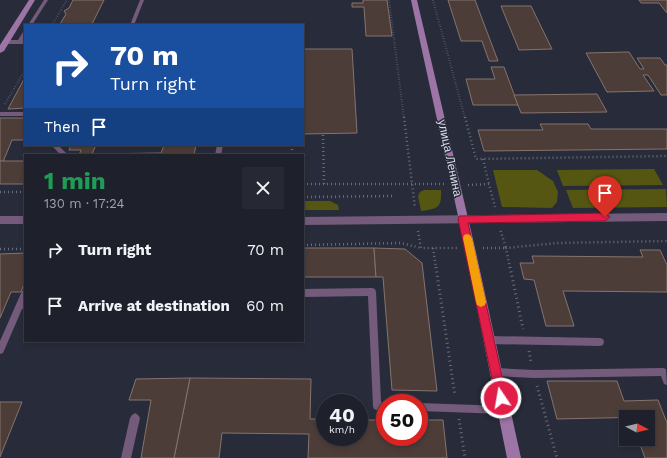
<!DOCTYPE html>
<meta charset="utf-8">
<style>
body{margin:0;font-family:"Work Sans",sans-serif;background:#262934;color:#f1f3f6;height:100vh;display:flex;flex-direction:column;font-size:15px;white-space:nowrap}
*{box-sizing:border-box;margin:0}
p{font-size:13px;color:#a1a3a9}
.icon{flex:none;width:22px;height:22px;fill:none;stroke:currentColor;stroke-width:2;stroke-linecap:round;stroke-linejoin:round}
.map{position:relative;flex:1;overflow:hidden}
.details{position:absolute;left:24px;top:154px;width:280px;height:188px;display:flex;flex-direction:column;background:#1e212c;border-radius:0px;box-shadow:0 2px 6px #0003,0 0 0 1px #3c3e48}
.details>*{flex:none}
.top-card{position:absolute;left:24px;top:24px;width:280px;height:122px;border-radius:0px;box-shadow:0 2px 6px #0003,0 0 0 1px #3c3e48;background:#1a4fa0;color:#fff;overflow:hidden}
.needle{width:26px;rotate:97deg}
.tools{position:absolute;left:619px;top:410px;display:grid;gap:8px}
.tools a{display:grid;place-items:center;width:36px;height:36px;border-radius:0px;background:#1e212c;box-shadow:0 2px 6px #0003,0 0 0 1px #3c3e48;font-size:20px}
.speed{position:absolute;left:316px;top:394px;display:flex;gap:8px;font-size:20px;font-weight:700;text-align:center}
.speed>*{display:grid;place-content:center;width:52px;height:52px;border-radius:50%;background:#1e212c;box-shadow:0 2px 6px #0003,0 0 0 1px #3c3e48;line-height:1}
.speed small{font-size:10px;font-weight:400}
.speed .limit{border:6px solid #d22;background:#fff;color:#111}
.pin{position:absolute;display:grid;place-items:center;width:34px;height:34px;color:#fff;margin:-41px -17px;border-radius:50% 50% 50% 0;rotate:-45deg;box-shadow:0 0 4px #0007}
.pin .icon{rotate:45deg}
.me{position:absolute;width:44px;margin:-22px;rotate:348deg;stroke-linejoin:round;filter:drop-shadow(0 0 3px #0008)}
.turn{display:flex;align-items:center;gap:14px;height:84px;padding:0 20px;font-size:18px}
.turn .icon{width:52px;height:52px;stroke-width:2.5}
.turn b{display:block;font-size:28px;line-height:34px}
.then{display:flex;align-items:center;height:38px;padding:0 20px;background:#0003;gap:8px;font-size:15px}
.round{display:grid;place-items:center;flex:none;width:42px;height:42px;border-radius:0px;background:#262934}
.headline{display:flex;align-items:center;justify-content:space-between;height:68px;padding:0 20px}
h1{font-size:24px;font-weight:700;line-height:30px;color:#1e9e55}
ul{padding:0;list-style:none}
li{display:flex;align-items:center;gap:12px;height:56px;padding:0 20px}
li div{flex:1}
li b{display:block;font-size:15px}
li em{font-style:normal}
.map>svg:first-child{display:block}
.green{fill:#545611}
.building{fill:#4d3d38;stroke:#85736d}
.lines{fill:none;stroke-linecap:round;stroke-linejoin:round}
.path-far2{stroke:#696d79;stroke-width:2;stroke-dasharray:0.5 2;stroke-linecap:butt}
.path-far1{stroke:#696d79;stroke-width:2.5;stroke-dasharray:1 3;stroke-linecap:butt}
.path{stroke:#696d79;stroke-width:3;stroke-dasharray:1 3.5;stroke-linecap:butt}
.service{fill:#755b7b;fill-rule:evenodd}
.minor{fill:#755b7b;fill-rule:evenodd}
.secondary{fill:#9d74a6;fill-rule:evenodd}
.route{fill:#e11d48;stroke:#92132f}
.slow{fill:#f59e0b}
.labels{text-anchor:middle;stroke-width:3;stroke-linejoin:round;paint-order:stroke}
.street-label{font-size:12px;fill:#d9dde5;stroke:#282c3a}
</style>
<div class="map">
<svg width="667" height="458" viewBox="0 0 667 458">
<rect width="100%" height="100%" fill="#282c3a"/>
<g class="green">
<polygon points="654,169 663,185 563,186 557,170"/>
<polygon points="493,170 537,170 553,181 558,192 557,202 552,208 502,207"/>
<polygon points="666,189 667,207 573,208 566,190"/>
<path d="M424,190h17c1,18 -4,19 -20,21l-3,-15 2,-4z"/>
<polygon points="303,201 330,201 338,205 339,210 303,210"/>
</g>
<g class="building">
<polygon points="73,0 104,0 92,24 98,24 98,25 57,25 60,24 66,14 64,11 69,8"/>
<polygon points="363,0 387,0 392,36 366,36 364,7 352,7 352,3 363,3"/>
<polygon points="448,0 475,0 498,61 489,61 482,41 461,41"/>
<polygon points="639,0 667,0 667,13 659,3 641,3"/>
<polygon points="501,6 531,6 552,49 519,50"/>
<polygon points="303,49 352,49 357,133 303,134"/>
<polygon points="629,52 640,69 644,69 637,58 660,58 665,65 667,65 667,95 661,95 648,75 643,75 654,91 607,92 586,53"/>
<polygon points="491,67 504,67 518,105 473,105 466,79 495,79"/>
<polygon points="25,77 25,108 8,109"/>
<polygon points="597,94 607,112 521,113 514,95"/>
<polygon points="0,118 25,118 25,140 12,140 3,162 0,161"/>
<polygon points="540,124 588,124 591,129 667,129 667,149 484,151 478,130 543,130"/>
<polygon points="71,145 96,145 92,154 161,153 164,145 196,145 194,155 79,155 81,150 69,150"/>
<rect x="0" y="161" width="25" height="23"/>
<polygon points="303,248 374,248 376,277 303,277"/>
<polygon points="374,248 405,249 422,263 437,391 392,390 383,277 376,277"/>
<polygon points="640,250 660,250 667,265 667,292 563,291 574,326 546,326 534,280 524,279 520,263 534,263 532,256 643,257"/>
<polygon points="25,253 25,281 21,292 11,292 0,318 0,254"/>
<polygon points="190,378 311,379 310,419 325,419 325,437 359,437 359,420 385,420 385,437 419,437 419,420 443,420 447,458 308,458 309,434 222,433 219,458 174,458"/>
<polygon points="190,378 174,458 141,458 151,400 129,400 136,379"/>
<polygon points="547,381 617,381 624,401 658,400 667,423 667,458 645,458 638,439 648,439 648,417 557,419"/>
<polygon points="0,402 22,402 0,457"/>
</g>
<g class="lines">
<g class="path-far2">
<polyline points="389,0 404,118"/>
<polyline points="433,0 465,118"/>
<polyline points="52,25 67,0"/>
<polyline points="5,104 25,70"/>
</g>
<g class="path-far1">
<polyline points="404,117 415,208"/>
<polyline points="465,117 476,159 667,156"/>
<polyline points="323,135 324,184"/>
<polyline points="292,145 292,155"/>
<polyline points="483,159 489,184"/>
<polyline points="303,184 445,184"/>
<polyline points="468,185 489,184 495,207"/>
<polyline points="0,192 25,192"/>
<polyline points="303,197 395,196"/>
<polyline points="418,231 421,248 458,248"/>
<polyline points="303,245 401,243 421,248"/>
<polyline points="433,248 436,268"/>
<polyline points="483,248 506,248 500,229"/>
<polyline points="0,249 25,249"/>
<polyline points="510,268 506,248 557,243 667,241"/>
</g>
<g class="path">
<polyline points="436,267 455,396"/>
<polyline points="510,267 523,329"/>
<polyline points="529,351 531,362"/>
<polyline points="537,386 557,458"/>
<polyline points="459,419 465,458"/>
</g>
<g class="service">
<polygon points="44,0 48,0 32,25 28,25"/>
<polygon points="140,0 144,0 134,25 130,25"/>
<polygon points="23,32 25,32 25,37 23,40 25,40 25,44 5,44 2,42 5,40 18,40"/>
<rect x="0" y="112" width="25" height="4"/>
<polygon points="51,145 58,145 68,155 61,155"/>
<polygon points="217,145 223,145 221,155 215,155"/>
<polygon points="372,288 375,289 376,292 381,402 388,403 385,403 385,410 377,410 374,409 373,406 368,296 303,297 303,289"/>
<polygon points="25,290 25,308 22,309 3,353 0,354 0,341 22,291"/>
<polygon points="489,336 600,338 603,339 604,342 603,345 600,346 489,344 486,343 485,340 486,337"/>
<polygon points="496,368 534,370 663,368 666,369 667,385 664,384 661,376 534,378 496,376 493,375 492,372 493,369"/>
<polygon points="418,403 419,403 504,406 507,407 508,410 507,413 504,414 419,411 419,403"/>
<polygon points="135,413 138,415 140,418 131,458 121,458 130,418 132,415"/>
</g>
<g class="minor">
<polygon points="667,213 667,221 303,225 303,217"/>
<rect x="0" y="216" width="25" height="8"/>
</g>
<g class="secondary">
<polygon points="29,0 35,0 4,51 0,53 0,45"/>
<polygon points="411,0 417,0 475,248 521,458 507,458 465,248"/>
</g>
</g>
<polygon class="route" points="605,213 610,217 605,221 468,223 507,398 505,402 501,403 497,402 458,219 459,216"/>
<polygon class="slow" points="467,234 470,235 472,238 486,302 485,305 481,307 477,305 476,302 463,238 464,235"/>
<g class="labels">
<g class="street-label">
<text transform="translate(450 158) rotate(78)" y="4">улица Ленина</text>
</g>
</g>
</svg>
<div class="tools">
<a><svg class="needle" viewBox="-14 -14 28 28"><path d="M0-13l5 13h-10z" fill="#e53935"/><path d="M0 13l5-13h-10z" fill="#a1a3a9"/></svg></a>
</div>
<div class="speed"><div>40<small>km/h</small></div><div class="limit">50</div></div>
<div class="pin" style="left:605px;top:217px;background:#d93025"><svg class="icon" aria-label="arrive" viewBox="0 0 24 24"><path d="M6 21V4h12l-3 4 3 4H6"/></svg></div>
<svg class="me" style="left:501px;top:398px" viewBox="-20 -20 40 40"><circle r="17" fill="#e11d48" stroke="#fff" stroke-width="3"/><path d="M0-11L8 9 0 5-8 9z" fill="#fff"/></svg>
<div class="top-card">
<div class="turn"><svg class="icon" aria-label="right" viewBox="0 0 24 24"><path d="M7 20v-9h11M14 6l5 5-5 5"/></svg><div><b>70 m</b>Turn right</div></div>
<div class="then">Then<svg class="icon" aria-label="arrive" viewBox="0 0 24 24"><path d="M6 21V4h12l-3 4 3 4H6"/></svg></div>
</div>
<section class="details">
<div class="headline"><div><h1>1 min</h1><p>130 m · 17:24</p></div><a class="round"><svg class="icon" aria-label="close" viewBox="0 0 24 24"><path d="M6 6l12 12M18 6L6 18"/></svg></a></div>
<ul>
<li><svg class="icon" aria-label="right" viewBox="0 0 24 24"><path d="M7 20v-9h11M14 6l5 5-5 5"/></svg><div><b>Turn right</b></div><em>70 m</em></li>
<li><svg class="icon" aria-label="arrive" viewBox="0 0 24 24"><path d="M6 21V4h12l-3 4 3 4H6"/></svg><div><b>Arrive at destination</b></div><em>60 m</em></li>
</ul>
</section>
</div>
